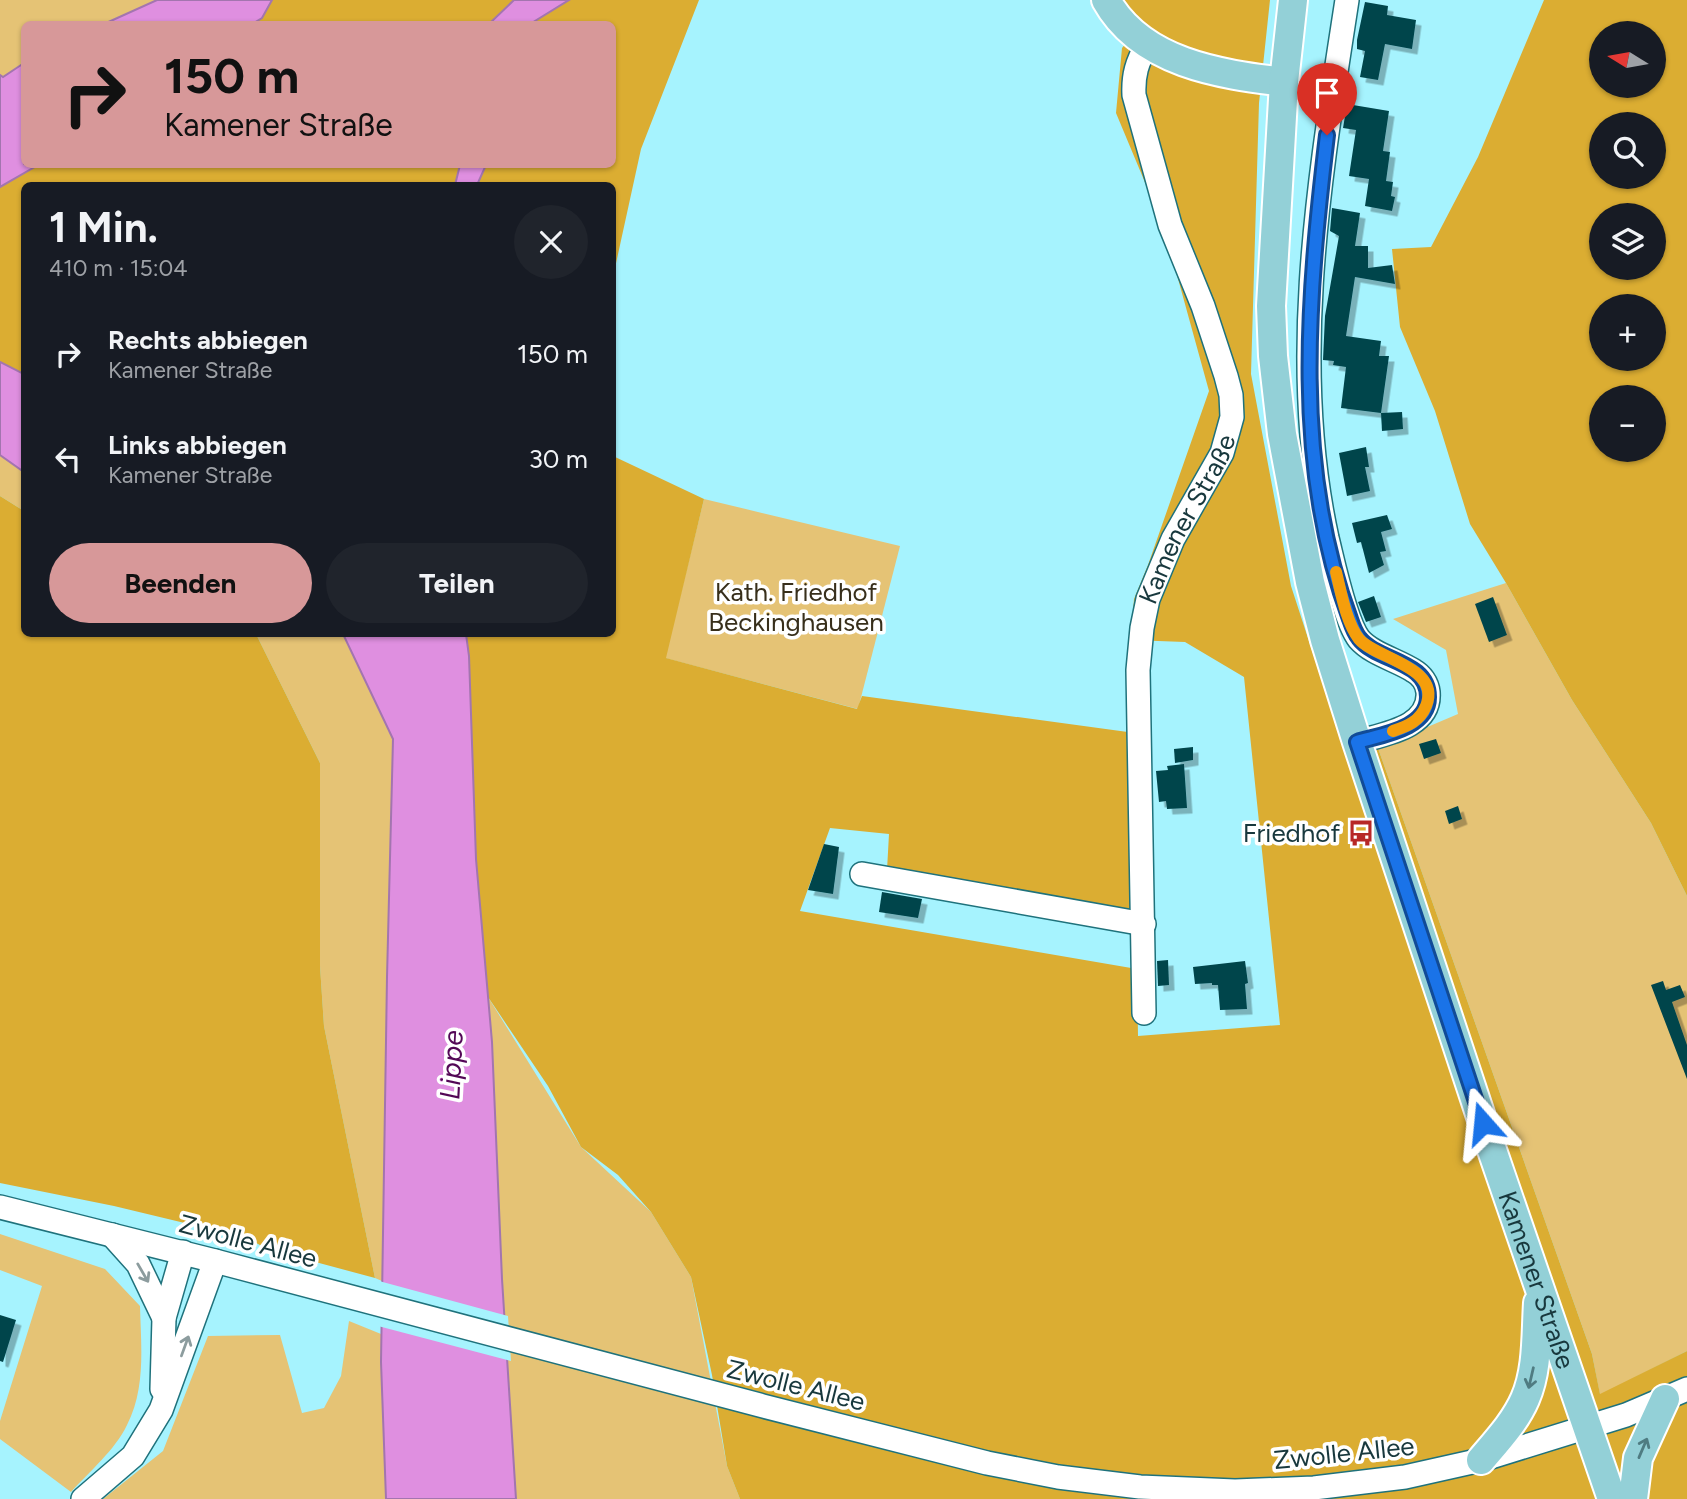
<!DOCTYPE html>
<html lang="de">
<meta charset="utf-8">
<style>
body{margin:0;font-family:Figtree,sans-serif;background:#20242c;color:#f1f3f6;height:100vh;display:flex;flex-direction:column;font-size:26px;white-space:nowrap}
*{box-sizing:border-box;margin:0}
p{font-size:23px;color:#9ea1a6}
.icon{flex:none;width:38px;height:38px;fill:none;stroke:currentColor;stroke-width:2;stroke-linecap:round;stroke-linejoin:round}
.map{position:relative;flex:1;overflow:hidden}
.details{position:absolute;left:21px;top:182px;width:595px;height:455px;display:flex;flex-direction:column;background:#171b24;border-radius:10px;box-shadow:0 2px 5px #0004}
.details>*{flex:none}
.banner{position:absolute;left:21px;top:21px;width:595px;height:147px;border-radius:10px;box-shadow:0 2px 5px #0004;background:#d79899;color:#111;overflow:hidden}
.needle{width:46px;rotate:281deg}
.fabs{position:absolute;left:1589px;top:21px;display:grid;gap:14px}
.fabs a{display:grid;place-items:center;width:77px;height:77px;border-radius:50%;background:#171b24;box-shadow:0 2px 5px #0004;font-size:35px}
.pin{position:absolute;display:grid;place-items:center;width:60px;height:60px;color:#fff;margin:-72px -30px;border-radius:50% 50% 50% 0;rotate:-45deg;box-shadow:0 0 7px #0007}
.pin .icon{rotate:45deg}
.me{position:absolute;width:77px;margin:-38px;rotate:342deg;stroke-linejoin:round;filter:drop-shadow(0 0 5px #0008)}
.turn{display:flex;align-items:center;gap:24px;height:147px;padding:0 28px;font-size:32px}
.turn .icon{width:91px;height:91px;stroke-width:2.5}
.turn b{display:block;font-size:49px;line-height:60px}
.round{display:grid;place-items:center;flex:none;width:74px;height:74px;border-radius:37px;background:#20242c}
.head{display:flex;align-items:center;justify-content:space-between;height:119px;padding:0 28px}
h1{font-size:42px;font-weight:700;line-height:52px}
.action{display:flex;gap:14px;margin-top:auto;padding:14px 28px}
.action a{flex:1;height:80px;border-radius:42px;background:#d79899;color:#111;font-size:28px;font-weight:700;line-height:80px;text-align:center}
.action a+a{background:#20242c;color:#f1f3f6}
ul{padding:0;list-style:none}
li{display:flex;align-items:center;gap:21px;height:105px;padding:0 28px}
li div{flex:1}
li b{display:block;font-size:26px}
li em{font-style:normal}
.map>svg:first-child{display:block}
.green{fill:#e5c375}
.forest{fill:#dbad32;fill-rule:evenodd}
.water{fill:#df8fe0;stroke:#a375af;stroke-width:2}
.pier{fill:#a6f3fe}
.building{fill:#00454c;filter:url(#shadow)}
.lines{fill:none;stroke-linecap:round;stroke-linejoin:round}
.minor-casing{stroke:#1f727c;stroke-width:26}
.major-casing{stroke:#fff;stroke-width:32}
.minor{stroke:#fff;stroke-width:23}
.major{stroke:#93d0d7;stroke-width:28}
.oneway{stroke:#8c9c9e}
.oneway2{stroke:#4f7c82}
.route-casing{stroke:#114b97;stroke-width:18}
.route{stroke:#1a73e8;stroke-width:12}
.slow{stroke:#f59e0b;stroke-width:12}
.labels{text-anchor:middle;stroke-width:7;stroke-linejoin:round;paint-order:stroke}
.street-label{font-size:26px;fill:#18383d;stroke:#fff}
.park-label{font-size:26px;fill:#382f1b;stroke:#fff}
.poi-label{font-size:26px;fill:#18383d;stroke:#fff;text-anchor:end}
.water-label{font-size:28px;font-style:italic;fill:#530756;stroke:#fff}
</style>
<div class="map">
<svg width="1687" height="1499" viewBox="0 0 1687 1499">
<defs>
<filter id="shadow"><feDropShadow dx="5.5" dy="5.5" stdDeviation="0" flood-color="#0004"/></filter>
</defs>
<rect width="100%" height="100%" fill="#a6f3fe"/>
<g class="green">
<polygon points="0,0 157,0 104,24 24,24 24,63 0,79"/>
<polygon points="0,455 24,472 24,511 0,496"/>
<polygon points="704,499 900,546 858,709 665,658"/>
<polygon points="1506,583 1572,700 1651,823 1687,896 1687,1351 1600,1395 1592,1354 1378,748 1458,714 1446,650 1393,619"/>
<polygon points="256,634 343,634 393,739 382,1281 375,1278 324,1026 320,966 320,763"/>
<polygon points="488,997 581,1147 651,1212 691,1277 727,1466 740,1499 516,1499 502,1279 492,1042"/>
<path d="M0,1234l105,35 35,37c1,40 6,82 -13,119 -12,25 -37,46 -56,67l-71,-53v-18l42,-135 -42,-16z"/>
<polygon points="349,1321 381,1334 386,1499 103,1499 163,1451 208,1336 280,1335 302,1413 324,1408 341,1376"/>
</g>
<g class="forest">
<polygon points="272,0 514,0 489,24 252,24 262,18"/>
<polygon points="569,0 699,0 641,149 613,277 612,186 477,186 486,165 612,164 612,24 530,24"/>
<polygon points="1105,0 1270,0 1259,103 1251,374 1291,586 1348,761 1378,748 1592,1354 1600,1394 1687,1351 1687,1499 740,1499 727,1466 712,1375 691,1277 651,1212 618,1175 581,1147 548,1086 488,997 476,859 469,656 466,634 612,634 613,456 704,499 666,658 857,709 862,696 1135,733 1137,912 887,870 889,834 830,828 800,911 1137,969 1138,1036 1280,1025 1244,677 1185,642 1131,640 1134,599 1148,565 1209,391 1164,228 1116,113 1122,48 1134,34"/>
<path d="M1544,0h143v896l-36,-73 -79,-123 -66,-117 -36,-59 -35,-113 -35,-84 -8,-78 39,-2 47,-90zM1654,33v53h-53v-53zM1654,124v53h-53v-53zM1654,215v53h-53v-53zM1654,306v53h-53v-53zM1654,397v53h-53v-53z"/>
<polygon points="38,164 460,165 455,186 24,186 24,374 0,362 0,187"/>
<polygon points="0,496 24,511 24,634 256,634 320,763 320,966 324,1026 375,1278 267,1249 247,1238 114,1206 0,1183"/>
</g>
<g class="water">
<polygon points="157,0 272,0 262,18 252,24 104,24"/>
<polygon points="514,0 569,0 530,24 489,24"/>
<polygon points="24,63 24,164 38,165 0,187 0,75 3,77"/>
<polygon points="460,165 486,165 477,185 455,185"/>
<polygon points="0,362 24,374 24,472 0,455"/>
<polygon points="343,634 466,634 469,656 476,859 492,1042 502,1279 516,1499 386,1499 381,1362 387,977 393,739"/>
</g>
<polygon class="pier" points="379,1281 508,1316 511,1361 378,1326"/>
<g class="building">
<polygon points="1365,2 1388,6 1387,15 1416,20 1412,49 1385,44 1378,80 1360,77 1365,51 1357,49 1357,40"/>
<polygon points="1347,104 1389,111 1383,151 1390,152 1386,181 1393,182 1391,196 1395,197 1392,211 1365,206 1369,179 1349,176 1356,130 1343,128"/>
<polygon points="1332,208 1360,213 1355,246 1368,246 1368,268 1392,265 1395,284 1355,277 1346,336 1381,341 1379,356 1389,356 1381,413 1341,408 1346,367 1333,365 1334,361 1323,360 1325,316 1339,236 1330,231"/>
<polygon points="1402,412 1403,429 1382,431 1381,413"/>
<polygon points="1366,447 1369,467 1365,467 1370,491 1347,496 1339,453"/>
<polygon points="1387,515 1392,529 1381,532 1386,551 1380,552 1384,565 1369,573 1361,542 1357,543 1352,523"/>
<polygon points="1374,596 1381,617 1366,622 1358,602"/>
<polygon points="1493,597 1507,635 1489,642 1475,604"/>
<polygon points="1436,739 1441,753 1424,759 1419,744"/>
<polygon points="1193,747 1193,760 1175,763 1174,749"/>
<polygon points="1184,764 1187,808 1167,809 1166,801 1159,802 1156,771 1168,770 1167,766"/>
<polygon points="1458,806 1462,819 1449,824 1445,811"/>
<polygon points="824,844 839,847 833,894 808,890"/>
<polygon points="882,892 922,899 918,918 879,912"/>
<polygon points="1168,960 1169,985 1158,986 1157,961"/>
<polygon points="1245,961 1248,983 1245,984 1247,1009 1220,1010 1218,985 1212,985 1212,983 1195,984 1193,967"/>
<polygon points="1663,981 1666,990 1680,985 1685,997 1672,1002 1687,1045 1687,1079 1651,985"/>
<polygon points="0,1315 16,1320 3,1362 0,1361"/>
</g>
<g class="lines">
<g class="minor-casing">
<g id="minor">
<path d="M1347,0c-27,176 -59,361 -20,538 6,24 18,83 32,101 13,15 38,21 55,32 7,4 13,12 14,21 3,36 -45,42 -71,50"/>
<polyline points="862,874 1144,924"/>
<path id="s1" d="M1144,1013l-6,-343 4,-42 6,-29 25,-60 49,-86 10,-36 -1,-22 -5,-19 -23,-70 -33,-81 -36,-130c-1,-20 3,-33 13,-50"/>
<polyline points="0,1207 215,1261 763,1406 987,1463 1058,1477 1140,1487 1235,1491 1314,1488 1405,1477 1481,1460 1626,1415 1687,1389"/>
<polyline points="112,1235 138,1264 164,1318"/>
<polyline points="162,1389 164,1318 183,1252"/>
<polyline points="83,1499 133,1456 161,1410 215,1261"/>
</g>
</g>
<g class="major-casing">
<g id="major">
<path d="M1106,0c35,63 113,74 178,82"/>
<path id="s2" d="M1293,0l-9,82 -13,224 2,50 9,78 28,148 15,58 32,102 135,408 120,349"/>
<path d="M1481,1460c16,-19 34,-38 44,-61 13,-29 11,-65 13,-96"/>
<polyline points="1633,1499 1638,1458 1665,1399"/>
</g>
</g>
<use href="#minor" class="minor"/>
<use href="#major" class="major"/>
</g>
<defs><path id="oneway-shaft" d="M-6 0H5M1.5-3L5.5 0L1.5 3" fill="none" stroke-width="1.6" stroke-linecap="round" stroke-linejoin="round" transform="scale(1.75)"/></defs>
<g class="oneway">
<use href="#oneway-shaft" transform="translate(143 1273) rotate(60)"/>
<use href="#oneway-shaft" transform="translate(185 1346) rotate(-70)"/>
</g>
<g class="oneway2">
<use href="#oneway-shaft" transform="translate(1531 1378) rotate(103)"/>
<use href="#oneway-shaft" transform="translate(1643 1448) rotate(-67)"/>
</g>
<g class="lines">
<g class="route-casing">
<path id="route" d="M1327,135c-19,160 -35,329 23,484 2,6 5,14 9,19 18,24 69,22 69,59 0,32 -48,38 -71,45l126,381"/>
</g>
<use href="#route" class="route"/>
<path class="slow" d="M1336,572c5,20 10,50 23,67 17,20 83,28 67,67 -6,15 -18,20 -33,25"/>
</g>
<defs>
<g id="bus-bare" transform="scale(2.1)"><path d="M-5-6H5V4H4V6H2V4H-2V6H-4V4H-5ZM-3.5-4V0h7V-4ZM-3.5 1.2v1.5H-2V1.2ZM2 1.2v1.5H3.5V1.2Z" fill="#b72827" stroke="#fff" stroke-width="2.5" paint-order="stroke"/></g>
</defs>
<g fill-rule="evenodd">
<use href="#bus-bare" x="1361" y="833"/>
</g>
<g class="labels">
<g class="street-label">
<text dy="9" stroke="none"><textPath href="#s1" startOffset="504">Kamener Straße</textPath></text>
<text transform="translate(248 1241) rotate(15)" y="9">Zwolle Allee</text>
<text dy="9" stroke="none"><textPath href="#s2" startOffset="1320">Kamener Straße</textPath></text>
<text transform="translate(796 1385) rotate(14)" y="9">Zwolle Allee</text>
<text transform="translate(1344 1453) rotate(-6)" y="9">Zwolle Allee</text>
</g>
<g class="park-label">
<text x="796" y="601">Kath. Friedhof<tspan x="796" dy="30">Beckinghausen</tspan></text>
</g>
<g class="poi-label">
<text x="1340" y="842">Friedhof</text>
</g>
<g class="water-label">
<text transform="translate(451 1065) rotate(-87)" y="10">Lippe</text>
</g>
</g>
</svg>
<div class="fabs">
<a><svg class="needle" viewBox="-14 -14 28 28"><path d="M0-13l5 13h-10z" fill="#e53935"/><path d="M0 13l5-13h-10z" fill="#9ea1a6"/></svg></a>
<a><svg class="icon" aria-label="search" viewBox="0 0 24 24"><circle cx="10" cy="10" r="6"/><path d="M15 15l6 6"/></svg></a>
<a><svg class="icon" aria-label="layers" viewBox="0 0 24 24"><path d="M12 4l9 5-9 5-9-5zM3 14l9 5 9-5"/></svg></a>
<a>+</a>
<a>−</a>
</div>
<div class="pin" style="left:1327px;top:135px;background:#d93025"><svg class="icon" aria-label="arrive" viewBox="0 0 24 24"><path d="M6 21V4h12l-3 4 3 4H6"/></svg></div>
<svg class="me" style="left:1483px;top:1123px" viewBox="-20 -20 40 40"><path d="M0-17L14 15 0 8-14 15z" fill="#1a73e8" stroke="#fff" stroke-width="4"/></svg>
<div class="banner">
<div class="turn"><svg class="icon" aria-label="right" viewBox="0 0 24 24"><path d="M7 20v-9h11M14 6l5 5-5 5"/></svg><div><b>150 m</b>Kamener Straße</div></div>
</div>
<section class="details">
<div class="head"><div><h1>1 Min.</h1><p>410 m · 15:04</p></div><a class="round"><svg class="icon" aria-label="close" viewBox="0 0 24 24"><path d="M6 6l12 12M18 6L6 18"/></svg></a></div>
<ul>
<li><svg class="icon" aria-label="right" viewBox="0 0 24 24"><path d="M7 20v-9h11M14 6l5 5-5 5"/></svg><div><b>Rechts abbiegen</b><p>Kamener Straße</p></div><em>150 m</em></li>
<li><svg class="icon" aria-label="left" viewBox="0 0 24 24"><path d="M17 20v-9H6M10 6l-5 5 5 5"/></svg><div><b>Links abbiegen</b><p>Kamener Straße</p></div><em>30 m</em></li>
</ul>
<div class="action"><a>Beenden</a><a>Teilen</a></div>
</section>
</div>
